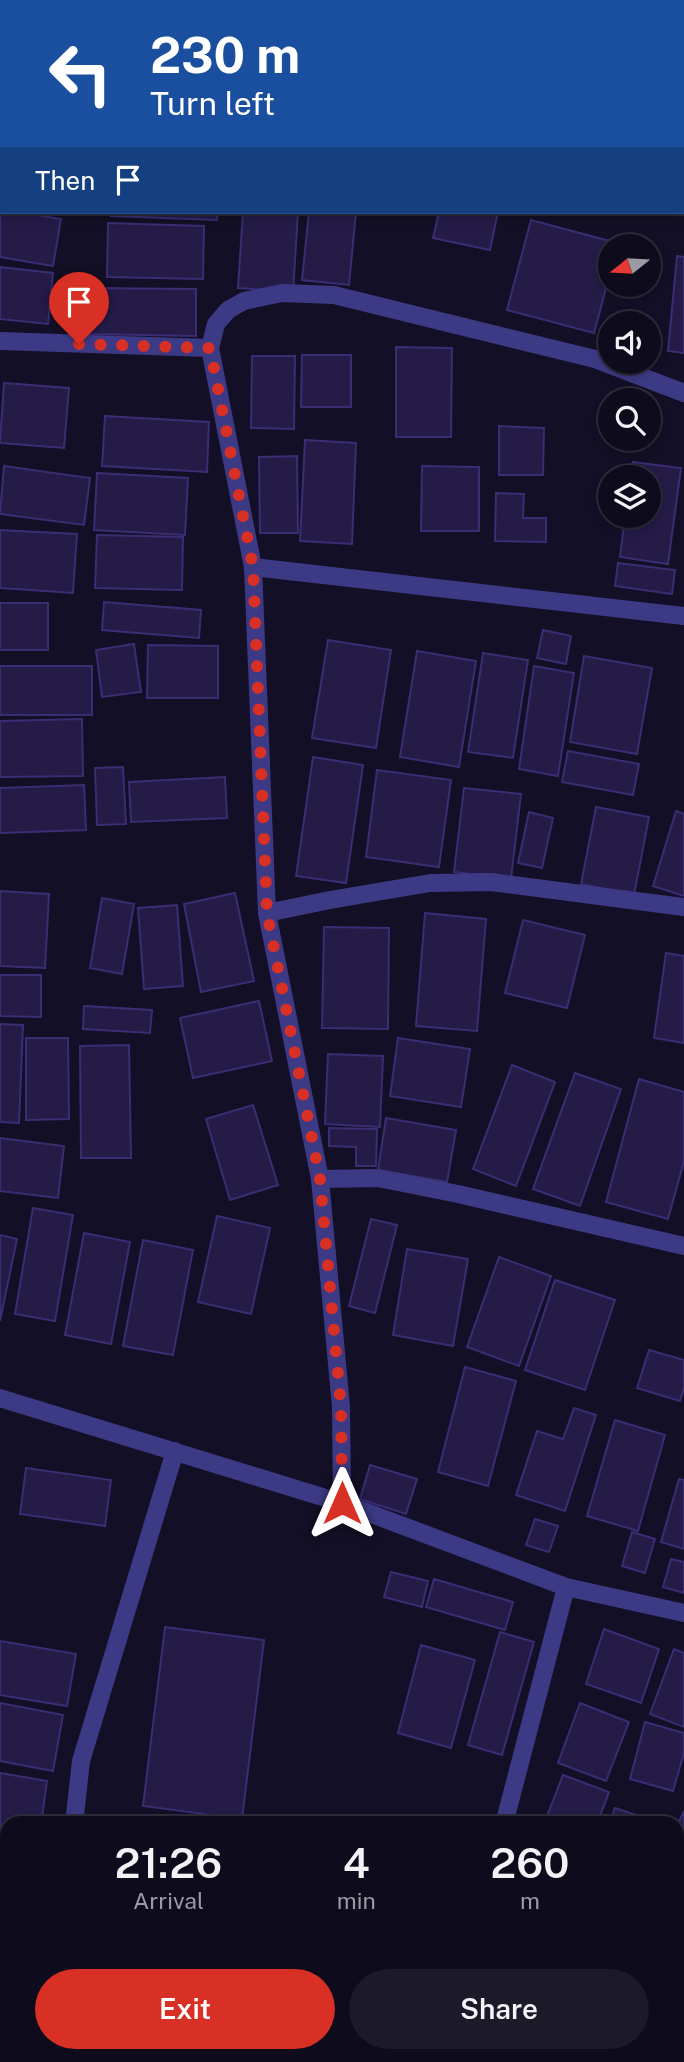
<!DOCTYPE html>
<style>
body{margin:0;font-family:"Public Sans",sans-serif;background:#1c1929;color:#f1f3f6;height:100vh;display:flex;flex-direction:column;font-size:26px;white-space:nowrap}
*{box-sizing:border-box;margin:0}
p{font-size:23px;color:#9b9ba3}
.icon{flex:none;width:38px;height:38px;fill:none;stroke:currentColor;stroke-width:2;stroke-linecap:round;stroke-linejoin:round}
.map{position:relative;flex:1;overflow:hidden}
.panel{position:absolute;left:0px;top:1816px;width:684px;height:247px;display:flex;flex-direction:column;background:#0e0b1c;border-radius:21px 21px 0 0;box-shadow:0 4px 10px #0003,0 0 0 2px #2e2b3b}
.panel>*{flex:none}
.top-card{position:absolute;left:0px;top:0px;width:684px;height:214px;box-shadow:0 4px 10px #0003,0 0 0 2px #2e2b3b;background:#1a4fa0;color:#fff;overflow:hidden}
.needle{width:46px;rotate:252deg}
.buttons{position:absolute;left:598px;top:234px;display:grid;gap:14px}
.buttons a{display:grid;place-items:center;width:63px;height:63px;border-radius:50%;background:#0e0b1c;box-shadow:0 4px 10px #0003,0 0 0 2px #2e2b3b;font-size:35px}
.pin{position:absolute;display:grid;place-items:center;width:60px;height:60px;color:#fff;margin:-72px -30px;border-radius:50% 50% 50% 0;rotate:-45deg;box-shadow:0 0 7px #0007}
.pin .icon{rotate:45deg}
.me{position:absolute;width:77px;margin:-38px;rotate:0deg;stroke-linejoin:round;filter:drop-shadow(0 0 5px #0008)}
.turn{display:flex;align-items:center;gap:24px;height:147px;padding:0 35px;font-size:32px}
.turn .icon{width:91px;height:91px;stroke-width:2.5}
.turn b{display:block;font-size:49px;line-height:60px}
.then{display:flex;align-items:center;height:66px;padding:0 35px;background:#0003;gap:14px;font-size:26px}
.eta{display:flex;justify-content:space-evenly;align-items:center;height:119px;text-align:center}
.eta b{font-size:42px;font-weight:600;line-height:49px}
.cta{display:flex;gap:14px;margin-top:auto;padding:14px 35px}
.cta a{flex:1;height:80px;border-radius:42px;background:#d93025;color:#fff;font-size:28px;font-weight:600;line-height:80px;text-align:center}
.cta a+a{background:#1c1929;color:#f1f3f6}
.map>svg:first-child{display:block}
.building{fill:#241b47;stroke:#3b2d73;stroke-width:2}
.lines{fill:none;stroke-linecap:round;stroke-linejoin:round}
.minor{stroke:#3d3a85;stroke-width:18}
.route{stroke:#d93025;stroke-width:12;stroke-dasharray:0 21.6}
</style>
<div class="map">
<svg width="684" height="2062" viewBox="0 0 684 2062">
<rect width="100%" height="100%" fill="#130f26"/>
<g class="building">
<polygon points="0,93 2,94 2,142 0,142"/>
<polygon points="0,151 2,152 2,191 0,190"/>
<polygon points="0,209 2,212 18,212 61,219 53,266 0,257"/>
<polygon points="111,212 218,212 217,220 111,216"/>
<polygon points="243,212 298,212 293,292 238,288"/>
<polygon points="309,212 356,212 349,285 302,280"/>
<polygon points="439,212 498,212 490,250 433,238"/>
<polygon points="531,220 617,243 616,247 611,247 611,269 594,333 507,310"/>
<polygon points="108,223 204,226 203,279 107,277"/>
<polygon points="677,256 684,257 684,353 668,351"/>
<polygon points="0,267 53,273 48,324 0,319"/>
<polygon points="89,288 196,289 196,336 89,334"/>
<polygon points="396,347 452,348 451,437 396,437"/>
<polygon points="302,355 351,355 351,407 301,407"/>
<polygon points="252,356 295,356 294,429 251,428"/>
<polygon points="4,383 69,388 64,448 0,443"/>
<polygon points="105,416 209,422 207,472 102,466"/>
<polygon points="499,426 544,428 543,475 499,475"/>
<polygon points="305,440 356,443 352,544 300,541"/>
<polygon points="297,456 298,533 260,533 259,457"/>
<polygon points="633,462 681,468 668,564 620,557 625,516 649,516 649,478 631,478"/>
<polygon points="4,466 90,478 84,525 0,514"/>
<polygon points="422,466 479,467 479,531 421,531"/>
<polygon points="97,473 188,478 185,535 94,530"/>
<polygon points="496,493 524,494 523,518 546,518 546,542 495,541"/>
<polygon points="0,530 77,534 73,593 0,588"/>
<polygon points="97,535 183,537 182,590 95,588"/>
<polygon points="618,563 675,570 672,594 615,586"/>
<polygon points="104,602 201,610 199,638 102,630"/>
<rect x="0" y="603" width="48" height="47"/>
<polygon points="543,630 571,636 566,664 537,658"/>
<polygon points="328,640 391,650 376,748 312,738"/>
<polygon points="134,644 141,692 102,697 96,650"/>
<polygon points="148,645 218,646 218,698 147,698"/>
<polygon points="417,651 476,661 459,767 400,757"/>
<polygon points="483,653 528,660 513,758 468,752"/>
<polygon points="584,656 652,668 637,754 570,742"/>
<rect x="0" y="666" width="92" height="49"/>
<polygon points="534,666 574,673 558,776 519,769"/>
<polygon points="82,719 83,776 0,777 0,721"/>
<polygon points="568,751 639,764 633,795 562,782"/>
<polygon points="313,757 363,765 346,883 296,876"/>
<polygon points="123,767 126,824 97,825 95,768"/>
<polygon points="377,770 451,780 439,867 366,857"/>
<polygon points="225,777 227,818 131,822 129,782"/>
<polygon points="84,785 86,830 0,833 0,788"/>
<polygon points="464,788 521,794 511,879 454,872"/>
<polygon points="596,807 649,817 634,895 581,884"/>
<polygon points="676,811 684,814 684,896 653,886"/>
<polygon points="529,812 553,818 542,868 518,863"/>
<polygon points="0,891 49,894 45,968 0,966"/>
<polygon points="235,893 254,981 201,992 184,904"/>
<polygon points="102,898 134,904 122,974 90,968"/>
<polygon points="177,905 183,986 144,989 138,908"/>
<polygon points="425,913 486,919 477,1031 416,1026"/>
<polygon points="523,920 585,935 567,1008 505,993"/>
<polygon points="324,927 389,928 388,1029 322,1028"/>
<polygon points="666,953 684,956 684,1043 654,1038"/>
<polygon points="0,975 41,975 41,1017 0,1016"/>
<polygon points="259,1001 272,1061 193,1078 180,1018"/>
<polygon points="84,1006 152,1010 150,1033 83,1029"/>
<polygon points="0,1024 23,1025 19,1123 0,1122"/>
<polygon points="26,1038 68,1038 69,1119 26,1120"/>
<polygon points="398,1038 470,1049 461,1107 390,1096"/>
<polygon points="129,1045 131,1158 81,1158 80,1046"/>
<polygon points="328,1054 383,1056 380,1127 325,1124"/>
<polygon points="512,1065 555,1082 516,1186 473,1169"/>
<polygon points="575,1073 621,1089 580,1206 533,1189"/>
<polygon points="639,1079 684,1092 684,1161 668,1219 606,1202"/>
<polygon points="253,1105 278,1185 230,1200 206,1119"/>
<polygon points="386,1118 456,1130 447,1182 378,1170"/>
<polygon points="329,1128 377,1129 376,1166 356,1166 356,1147 329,1146"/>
<polygon points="0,1138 64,1146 58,1198 0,1191"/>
<polygon points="33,1208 73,1215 55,1321 15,1314"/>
<polygon points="217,1216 270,1228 251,1314 198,1302"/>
<polygon points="371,1219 397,1225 375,1313 349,1306"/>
<polygon points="84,1233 130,1242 111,1344 65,1335"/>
<polygon points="0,1235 17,1239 0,1321"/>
<polygon points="143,1240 193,1250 173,1355 123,1346"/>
<polygon points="407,1249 468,1259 453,1346 393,1335"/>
<polygon points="499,1257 551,1276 519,1366 467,1347"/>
<polygon points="555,1280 615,1300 585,1390 525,1370"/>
<polygon points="649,1350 684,1360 684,1388 680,1401 637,1388"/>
<polygon points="465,1367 516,1381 488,1486 438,1472"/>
<polygon points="574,1408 596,1415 565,1511 516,1495 537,1431 563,1439"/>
<polygon points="615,1420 665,1435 638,1531 587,1516"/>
<polygon points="370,1465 417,1479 406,1514 360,1499"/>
<polygon points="26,1468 111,1480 105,1526 20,1514"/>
<polygon points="679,1479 684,1480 684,1549 661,1542"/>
<polygon points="535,1519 558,1526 549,1552 526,1545"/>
<polygon points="632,1532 655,1539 645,1573 622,1566"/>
<polygon points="671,1559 684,1562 684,1593 663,1587"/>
<polygon points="391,1572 428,1581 422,1607 384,1597"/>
<polygon points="434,1579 513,1602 505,1630 426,1607"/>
<polygon points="165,1627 264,1640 242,1819 143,1806"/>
<polygon points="604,1629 659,1649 641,1703 586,1684"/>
<polygon points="500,1632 534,1642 502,1755 468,1745"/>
<polygon points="0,1641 76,1654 67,1706 0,1695"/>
<polygon points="421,1645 475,1660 451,1748 398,1733"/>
<polygon points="674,1649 684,1653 684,1727 650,1714"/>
<polygon points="0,1703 63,1715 53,1771 0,1761"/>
<polygon points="580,1703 629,1722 606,1781 558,1763"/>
<polygon points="645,1722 684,1733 684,1753 673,1791 630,1779"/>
<polygon points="0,1773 47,1781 41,1824 7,1824 7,1833 0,1832"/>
<polygon points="563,1775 609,1792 597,1824 544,1824"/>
<polygon points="615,1808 660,1823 660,1824 609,1824"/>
<polygon points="684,1811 684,1907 677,1904 677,1826"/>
<polygon points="0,2015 7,2017 7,2037 0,2035"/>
<polygon points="0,2043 7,2045 7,2056 28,2056 27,2062 0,2062"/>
<polygon points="34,2056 124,2056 124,2062 33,2062"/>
<polygon points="177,2056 292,2056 292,2062 176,2062"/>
<rect x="315" y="2056" width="105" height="6"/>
</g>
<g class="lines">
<g class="minor">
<polyline points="0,341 210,348"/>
<polyline points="253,567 684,616"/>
<polyline points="267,913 330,900 430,883 491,882 684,907"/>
<polyline points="320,1179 378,1178 458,1194 684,1246"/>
<polyline points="0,1398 342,1503 566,1587 684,1613"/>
<polyline points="342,1503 341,1407 320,1179 267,913 253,567 210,348 216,324 228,310 244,301 282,293 334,295 595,359 684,393"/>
<polyline points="74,1824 81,1761 175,1451"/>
<polyline points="504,1824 566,1587"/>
<polyline points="446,2062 448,2056"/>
</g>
</g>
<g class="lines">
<polyline class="route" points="79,344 210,348 253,567 267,913 320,1179 341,1407 342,1503"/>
</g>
</svg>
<div class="buttons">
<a><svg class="needle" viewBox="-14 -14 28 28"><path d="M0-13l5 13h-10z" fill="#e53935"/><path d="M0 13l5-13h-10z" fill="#9b9ba3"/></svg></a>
<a><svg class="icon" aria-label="sound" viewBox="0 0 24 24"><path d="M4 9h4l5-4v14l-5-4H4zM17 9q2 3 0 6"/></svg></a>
<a><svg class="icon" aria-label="search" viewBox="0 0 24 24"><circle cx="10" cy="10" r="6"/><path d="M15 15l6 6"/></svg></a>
<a><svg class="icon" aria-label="layers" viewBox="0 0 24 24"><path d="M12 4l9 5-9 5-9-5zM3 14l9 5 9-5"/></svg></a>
</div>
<div class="pin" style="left:79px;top:344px;background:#d93025"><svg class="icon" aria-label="arrive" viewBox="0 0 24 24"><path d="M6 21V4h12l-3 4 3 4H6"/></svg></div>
<svg class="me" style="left:342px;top:1503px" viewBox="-20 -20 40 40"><path d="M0-17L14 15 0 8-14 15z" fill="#d93025" stroke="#fff" stroke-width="4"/></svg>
<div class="top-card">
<div class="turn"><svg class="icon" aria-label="left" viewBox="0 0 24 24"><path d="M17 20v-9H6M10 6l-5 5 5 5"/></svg><div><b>230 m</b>Turn left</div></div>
<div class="then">Then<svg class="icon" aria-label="arrive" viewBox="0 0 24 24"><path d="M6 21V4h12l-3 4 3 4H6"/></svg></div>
</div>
<section class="panel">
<div class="eta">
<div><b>21:26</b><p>Arrival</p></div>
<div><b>4</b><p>min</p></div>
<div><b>260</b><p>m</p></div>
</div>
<div class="cta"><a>Exit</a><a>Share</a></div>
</section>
</div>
